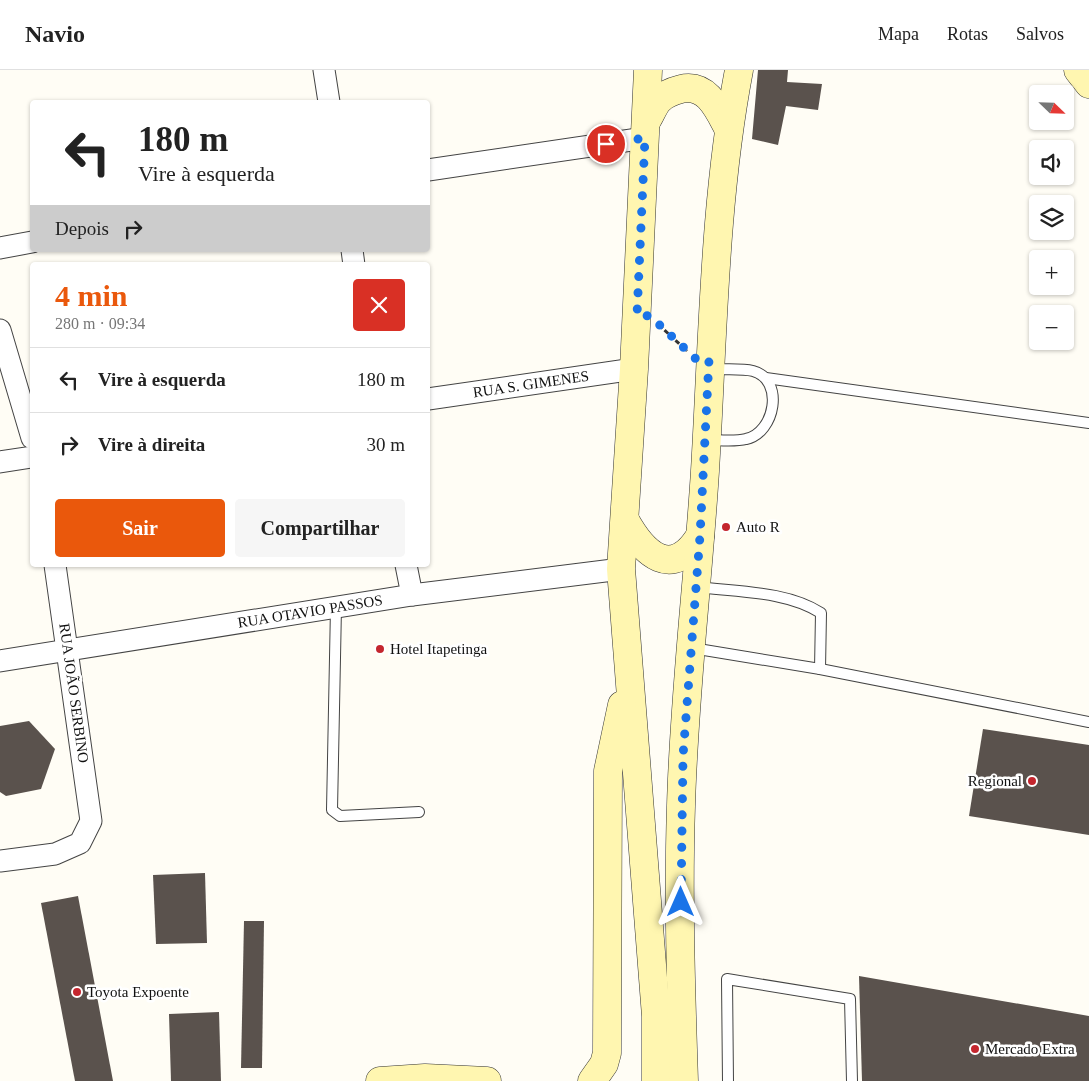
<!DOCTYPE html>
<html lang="pt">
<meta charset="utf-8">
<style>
body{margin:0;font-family:"Times New Roman",serif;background:#f6f6f6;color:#222;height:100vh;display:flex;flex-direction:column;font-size:19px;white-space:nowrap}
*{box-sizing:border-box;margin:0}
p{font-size:16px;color:#767676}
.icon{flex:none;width:28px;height:28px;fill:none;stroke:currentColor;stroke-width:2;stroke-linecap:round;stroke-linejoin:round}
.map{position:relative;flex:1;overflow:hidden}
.side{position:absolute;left:30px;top:192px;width:400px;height:305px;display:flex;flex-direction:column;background:#fff;border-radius:5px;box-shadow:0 1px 4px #0004}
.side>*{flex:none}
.hud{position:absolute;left:30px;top:30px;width:400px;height:152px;border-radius:5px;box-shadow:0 1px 4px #0004;background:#fff;color:#222;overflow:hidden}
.needle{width:32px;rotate:113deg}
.tools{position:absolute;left:1029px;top:15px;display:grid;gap:10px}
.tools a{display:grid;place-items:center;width:45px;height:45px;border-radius:5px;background:#fff;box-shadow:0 1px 4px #0004;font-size:25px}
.pin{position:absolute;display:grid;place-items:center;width:42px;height:42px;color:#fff;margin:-21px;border:2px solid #fff;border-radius:50%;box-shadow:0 1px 5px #0007}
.me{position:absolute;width:55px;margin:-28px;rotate:0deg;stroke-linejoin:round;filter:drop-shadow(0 0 4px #0008)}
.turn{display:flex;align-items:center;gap:18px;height:105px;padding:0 25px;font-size:22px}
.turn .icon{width:65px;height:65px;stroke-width:2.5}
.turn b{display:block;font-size:35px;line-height:42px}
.then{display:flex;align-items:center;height:48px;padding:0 25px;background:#0003;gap:10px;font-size:19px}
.round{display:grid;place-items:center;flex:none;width:52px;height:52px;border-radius:5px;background:#f6f6f6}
.overview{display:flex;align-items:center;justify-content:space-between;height:85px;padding:0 25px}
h1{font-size:30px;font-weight:600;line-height:38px;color:#ea580c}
.cta{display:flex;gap:10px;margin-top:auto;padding:10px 25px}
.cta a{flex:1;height:58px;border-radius:5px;background:#ea580c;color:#fff;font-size:20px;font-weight:600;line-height:58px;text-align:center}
.cta a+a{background:#f6f6f6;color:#222}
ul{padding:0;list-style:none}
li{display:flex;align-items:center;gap:15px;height:65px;padding:0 25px;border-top:1px solid #e0e0e0}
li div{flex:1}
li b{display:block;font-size:19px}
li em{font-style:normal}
header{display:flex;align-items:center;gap:30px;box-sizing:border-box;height:70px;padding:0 25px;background:#fff;border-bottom:1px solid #e0e0e0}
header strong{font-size:24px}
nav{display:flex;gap:28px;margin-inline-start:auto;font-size:18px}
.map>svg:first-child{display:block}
.building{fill:#5a524d}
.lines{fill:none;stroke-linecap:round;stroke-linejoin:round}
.lane-casing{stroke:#444;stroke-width:12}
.street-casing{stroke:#444;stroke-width:23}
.secondary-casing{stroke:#333;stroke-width:29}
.path{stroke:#333;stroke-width:3;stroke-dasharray:5 2.5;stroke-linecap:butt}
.lane{stroke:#fff;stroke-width:10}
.street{stroke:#fff;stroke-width:21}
.secondary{stroke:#fff6b0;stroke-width:28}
.route{stroke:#1a73e8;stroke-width:9;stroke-dasharray:0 16.2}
.poi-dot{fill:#c4262e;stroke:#fff;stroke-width:2}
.labels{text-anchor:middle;stroke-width:5;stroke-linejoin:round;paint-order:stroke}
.street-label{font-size:15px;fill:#111;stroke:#fff}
.poi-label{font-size:15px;fill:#111;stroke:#fff;text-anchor:start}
</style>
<header>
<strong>Navio</strong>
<nav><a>Mapa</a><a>Rotas</a><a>Salvos</a></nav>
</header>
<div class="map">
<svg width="1089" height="1011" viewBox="0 0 1089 1011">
<rect width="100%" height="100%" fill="#fffdf5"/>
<g class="building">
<polygon points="758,0 788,0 787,12 822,14 818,40 786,36 778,75 752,69"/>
<polygon points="29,651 55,679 41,719 6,726 0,722 0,656"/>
<polygon points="983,659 1089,675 1089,765 969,746"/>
<polygon points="205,803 207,873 156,874 153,805"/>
<polygon points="78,826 113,1011 75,1011 41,833"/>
<polygon points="244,851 264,851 262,998 241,998"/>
<polygon points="859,906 1089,946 1089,1011 862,1011"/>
<polygon points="219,942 221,1011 171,1011 169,944"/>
</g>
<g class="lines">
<g class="lane-casing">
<g id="lane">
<polyline points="766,308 1089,353"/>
<path d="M708,370c11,0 27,2 38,-1 29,-6 39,-59 7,-68 -12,-3 -29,-1 -42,-2"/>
<path d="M698,517c40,5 89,4 123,26l-1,56"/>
<polyline points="336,537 332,740 340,746 419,742"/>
<polyline points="692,578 820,599 1089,652"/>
<polyline points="728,1011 727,909 850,929 852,1011"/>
</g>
</g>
<g class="street-casing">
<g id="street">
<polyline points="324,0 329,32"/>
<polyline points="428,100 645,68"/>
<polyline points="0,178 32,172"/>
<polyline points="352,180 354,195"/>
<polyline points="0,260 32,368"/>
<path id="s1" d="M428,329l206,-30"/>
<polyline points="0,392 32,387"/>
<polyline points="406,495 412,525"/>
<path id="s2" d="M0,591l412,-66 209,-26"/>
<polyline points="0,791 55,784 80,773 91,751 55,495"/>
</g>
</g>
<g class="secondary-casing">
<g id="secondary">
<polyline points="648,0 634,299 621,499 656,946 656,1011"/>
<polyline points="1078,0 1089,14"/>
<path d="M647,50c4,-6 7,-15 12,-20 6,-6 14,-9 22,-11 26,-6 37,20 47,39"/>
<path d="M625,450c19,34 47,61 75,16"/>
<polyline points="380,1011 425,1008 487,1011"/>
<polyline points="592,1011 604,994 607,983 608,701 622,635"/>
<path d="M684,1011c-3,-91 -6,-184 -3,-275 3,-112 17,-224 24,-335 8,-134 9,-270 34,-401"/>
</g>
</g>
<polyline class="path" points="659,255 687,281"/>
<use href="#lane" class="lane"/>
<use href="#street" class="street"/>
<use href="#secondary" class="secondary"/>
</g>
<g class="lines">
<polyline class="route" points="606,74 645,68 637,245 650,246 696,289 709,290 700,466 683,686 681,832"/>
</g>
<g class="poi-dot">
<circle cx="726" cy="457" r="5"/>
<circle cx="380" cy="579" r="5"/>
<circle cx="1032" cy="711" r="5"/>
<circle cx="77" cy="922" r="5"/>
<circle cx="975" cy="979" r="5"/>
</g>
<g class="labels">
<g class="street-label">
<text dy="5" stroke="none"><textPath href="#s1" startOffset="104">RUA S. GIMENES</textPath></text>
<text dy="5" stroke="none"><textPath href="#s2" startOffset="314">RUA OTAVIO PASSOS</textPath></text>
<text transform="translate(74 623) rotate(82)" y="5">RUA JOÃO SERBINO</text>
</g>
<g class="poi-label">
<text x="736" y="462">Auto R</text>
<text x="390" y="584">Hotel Itapetinga</text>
<text x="1022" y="716" text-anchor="end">Regional</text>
<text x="87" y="927">Toyota Expoente</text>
<text x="985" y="984">Mercado Extra</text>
</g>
</g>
</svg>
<div class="tools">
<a><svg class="needle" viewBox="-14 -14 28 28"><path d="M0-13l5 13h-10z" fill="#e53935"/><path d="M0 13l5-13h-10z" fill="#767676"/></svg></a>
<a><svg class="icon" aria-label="sound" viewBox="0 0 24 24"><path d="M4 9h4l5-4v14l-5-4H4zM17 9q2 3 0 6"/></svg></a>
<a><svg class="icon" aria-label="layers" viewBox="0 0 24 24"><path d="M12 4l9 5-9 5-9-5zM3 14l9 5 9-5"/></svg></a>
<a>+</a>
<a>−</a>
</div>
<div class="pin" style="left:606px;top:74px;background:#d93025"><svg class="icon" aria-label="arrive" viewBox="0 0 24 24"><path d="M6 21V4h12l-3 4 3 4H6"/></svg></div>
<svg class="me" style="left:681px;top:832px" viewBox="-20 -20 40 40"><path d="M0-17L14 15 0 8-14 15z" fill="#1a73e8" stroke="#fff" stroke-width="4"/></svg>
<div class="hud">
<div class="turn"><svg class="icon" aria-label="left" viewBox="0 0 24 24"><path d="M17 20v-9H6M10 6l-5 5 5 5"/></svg><div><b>180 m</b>Vire à esquerda</div></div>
<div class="then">Depois<svg class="icon" aria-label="right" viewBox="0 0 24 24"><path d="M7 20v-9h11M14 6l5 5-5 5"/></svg></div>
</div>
<section class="side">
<div class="overview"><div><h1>4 min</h1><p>280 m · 09:34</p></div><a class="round" style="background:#d93025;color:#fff"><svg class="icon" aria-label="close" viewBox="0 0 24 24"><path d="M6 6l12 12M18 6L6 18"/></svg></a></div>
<ul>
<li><svg class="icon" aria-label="left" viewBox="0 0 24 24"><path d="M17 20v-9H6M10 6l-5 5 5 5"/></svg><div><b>Vire à esquerda</b></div><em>180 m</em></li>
<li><svg class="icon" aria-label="right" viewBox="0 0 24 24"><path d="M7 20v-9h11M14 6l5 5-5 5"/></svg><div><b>Vire à direita</b></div><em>30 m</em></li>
</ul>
<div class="cta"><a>Sair</a><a>Compartilhar</a></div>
</section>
</div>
